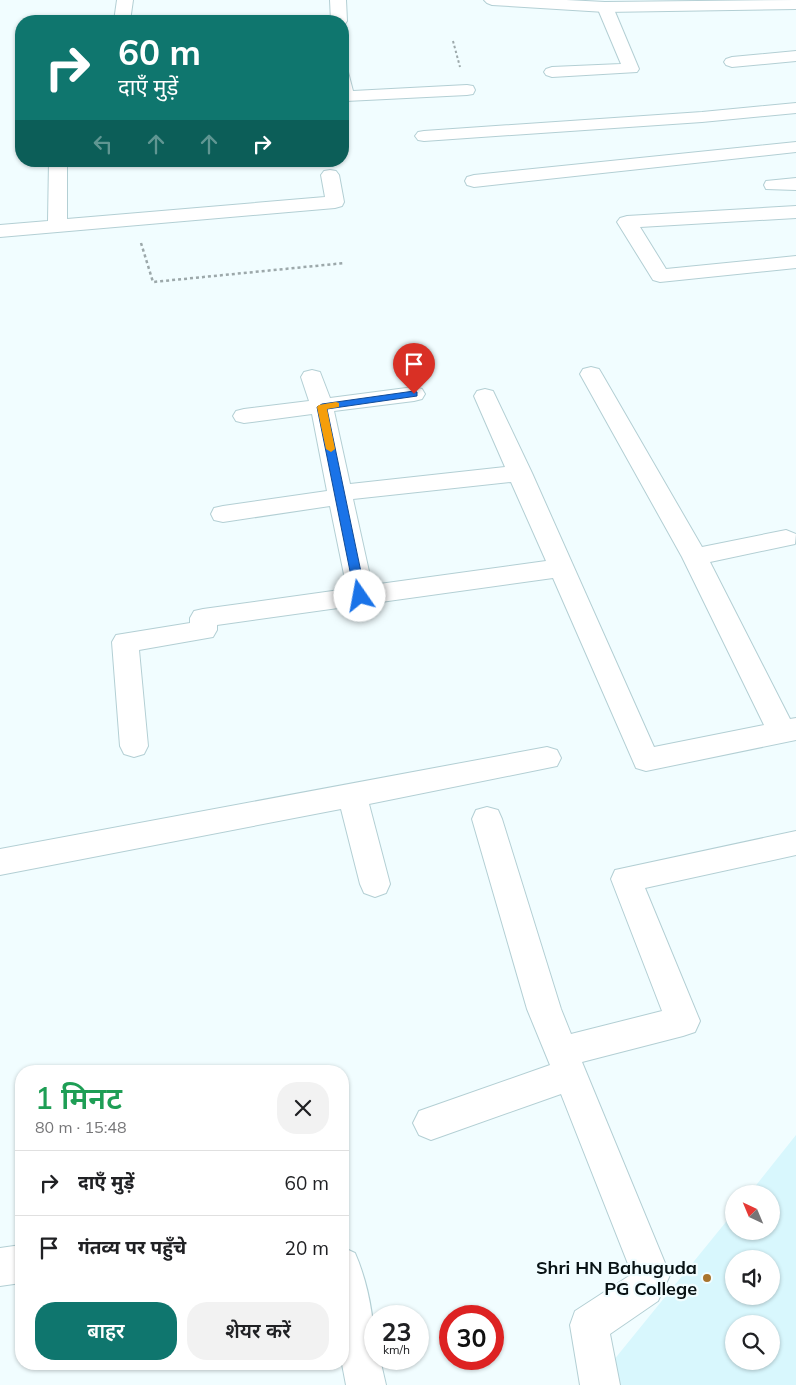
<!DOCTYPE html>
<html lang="hi">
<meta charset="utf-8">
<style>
body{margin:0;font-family:Mulish,"Noto Sans Devanagari",sans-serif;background:#f2f2f2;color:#202124;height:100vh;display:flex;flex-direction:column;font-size:19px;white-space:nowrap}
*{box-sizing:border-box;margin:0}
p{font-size:16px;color:#757577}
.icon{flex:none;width:28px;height:28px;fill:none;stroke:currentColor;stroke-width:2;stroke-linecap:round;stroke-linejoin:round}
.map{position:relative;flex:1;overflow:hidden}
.drawer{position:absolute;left:15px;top:1065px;width:334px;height:305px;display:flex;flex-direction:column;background:#fff;border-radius:20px;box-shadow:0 1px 4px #0004}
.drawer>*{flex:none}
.guide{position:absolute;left:15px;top:15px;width:334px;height:152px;border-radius:20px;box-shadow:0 1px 4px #0004;background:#0f766e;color:#fff;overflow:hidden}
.needle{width:32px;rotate:316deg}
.controls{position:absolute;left:725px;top:1185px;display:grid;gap:10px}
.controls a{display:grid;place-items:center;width:55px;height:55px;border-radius:50%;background:#fff;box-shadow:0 1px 4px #0004;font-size:25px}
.speed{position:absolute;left:364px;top:1305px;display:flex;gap:10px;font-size:25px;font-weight:700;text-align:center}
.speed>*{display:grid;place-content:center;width:65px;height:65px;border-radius:50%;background:#fff;box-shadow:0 1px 4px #0004;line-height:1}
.speed small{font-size:12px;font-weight:400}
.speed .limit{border:8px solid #d22;background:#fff;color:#111}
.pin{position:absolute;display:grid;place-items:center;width:42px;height:42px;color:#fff;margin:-51px -21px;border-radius:50% 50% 50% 0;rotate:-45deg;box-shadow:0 0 5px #0007}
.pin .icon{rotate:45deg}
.me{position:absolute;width:55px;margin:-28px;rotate:348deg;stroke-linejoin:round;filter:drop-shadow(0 0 4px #0008)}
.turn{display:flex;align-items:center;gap:18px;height:105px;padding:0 20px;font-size:22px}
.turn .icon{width:65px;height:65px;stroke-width:2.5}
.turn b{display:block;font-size:35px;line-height:42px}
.lanes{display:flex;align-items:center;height:48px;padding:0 20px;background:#0003;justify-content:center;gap:25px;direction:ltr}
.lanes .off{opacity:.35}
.round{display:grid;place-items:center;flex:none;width:52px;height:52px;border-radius:20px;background:#f2f2f2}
.head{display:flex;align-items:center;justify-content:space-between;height:85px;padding:0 20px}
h1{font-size:30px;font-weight:600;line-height:38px;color:#1e9e55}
.primary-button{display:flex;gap:10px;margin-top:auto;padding:10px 20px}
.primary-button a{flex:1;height:58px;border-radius:20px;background:#0f766e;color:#fff;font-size:20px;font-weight:600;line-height:58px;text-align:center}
.primary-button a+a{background:#f2f2f2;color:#202124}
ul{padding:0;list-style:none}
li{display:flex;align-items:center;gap:15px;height:65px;padding:0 20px;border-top:1px solid #e0e0e0}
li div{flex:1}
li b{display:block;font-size:19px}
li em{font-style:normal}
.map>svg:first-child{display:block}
.built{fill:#d8f7fd;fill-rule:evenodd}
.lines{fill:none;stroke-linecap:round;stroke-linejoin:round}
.minor-casing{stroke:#b3cfd4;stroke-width:2}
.tertiary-casing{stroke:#b3cfd4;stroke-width:2}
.path-far1{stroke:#9ca8aa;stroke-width:2;stroke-dasharray:2.5 2.5;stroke-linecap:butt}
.path{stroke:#9ca8aa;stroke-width:2.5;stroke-dasharray:3 3;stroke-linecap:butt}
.minor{fill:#fff;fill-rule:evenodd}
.tertiary{fill:#fff;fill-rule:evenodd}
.route{fill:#1a73e8;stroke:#114b97}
.slow{fill:#f59e0b}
.poi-dot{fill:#a9742d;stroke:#f1fdff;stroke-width:2}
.labels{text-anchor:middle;stroke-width:4.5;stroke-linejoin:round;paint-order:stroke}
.near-poi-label{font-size:18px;font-weight:bold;fill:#081214;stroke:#f1fdff;text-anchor:end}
</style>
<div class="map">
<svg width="796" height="1385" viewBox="0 0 796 1385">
<rect width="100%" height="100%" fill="#f1fdff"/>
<path class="built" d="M796,1135v250h-175l-8,-24 121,-149v19h37v-37h-22zM734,1259h37v37h-37zM734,1324h37v37h-37z"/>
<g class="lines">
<g class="minor-casing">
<g id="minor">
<polygon points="117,0 133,0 130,21 114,21"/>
<polygon points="330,0 346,0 347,21 345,24 342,25 342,21 331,21"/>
<polygon points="605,2 610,4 613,7 639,69 637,72 552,77 546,75 544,72 546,69 552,67 621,64 597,7 600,4"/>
<polygon points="796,51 796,61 732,67 726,65 724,62 726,59 732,57"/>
<polygon points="342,71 348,72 353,91 467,85 473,86 475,90 473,94 467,95 346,101 342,100"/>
<polygon points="796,103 796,113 702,122 424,141 418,140 415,136 418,132 424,131 702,112"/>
<polygon points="796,142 796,152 474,187 467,185 465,181 467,177 474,175"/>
<polygon points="49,161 67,161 67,219 325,197 321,175 324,171 330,170 336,171 339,175 344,202 342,206 335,208 0,237 0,225 48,221"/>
<polygon points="796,178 796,190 766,189 764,185 766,181"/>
<polygon points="796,206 796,218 640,227 666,269 796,256 796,268 660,282 653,280 617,222 620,218 627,216"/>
<path d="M591,367l8,2 3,5 100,173 84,-17 10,4 -1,10 -85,18 80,157 6,-1v22l-150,31 -10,-3 -83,-190 -336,47v5l-4,7 -74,13 9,96 -4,8 -10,3 -10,-3 -4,-8 -8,-104 4,-7 74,-12v-5l4,-7 9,-2 144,-20 -17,-83 -107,16 -9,-2 -3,-6 3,-6 9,-2 104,-15 -15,-77 -68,9 -8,-2 -3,-5 3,-5 8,-2 65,-8 -8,-24 3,-5 8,-2 8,2 10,26 84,-11 8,2 3,5 -3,5 -8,2 -80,10 16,73 155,-17 -31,-71 3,-5 8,-2 8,2 39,82 122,274 110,-22 -82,-168 -102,-183 3,-5zM511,482l35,79 -174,24 -19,-86z"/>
<polygon points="547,747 557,750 561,758 557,766 369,804 390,884 386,893 375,897 364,893 360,884 341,809 0,875 0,849"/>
<polygon points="487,807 498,810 502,819 561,1009 571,1034 662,1011 611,879 615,870 796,831 796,855 645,888 700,1021 695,1032 683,1036 582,1062 670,1275 658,1301 610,1334 620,1385 580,1385 570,1325 575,1311 632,1274 561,1094 431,1140 419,1135 413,1123 419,1111 550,1065 527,1009 472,819 476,810"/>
<polygon points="21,1245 21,1283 0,1286 0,1248"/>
<path d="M342,1247l13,6c14,32 20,71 20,106h5l6,26h-40l-4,-21z"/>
</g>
</g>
<g class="tertiary-casing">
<polygon id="tertiary" points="484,0 566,0 605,2 796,0 796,9 605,12 492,5 487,3"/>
</g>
<polyline class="path-far1" points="453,41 460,67"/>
<polyline class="path" points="141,243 153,282 345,263"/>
<use href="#minor" class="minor"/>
<use href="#tertiary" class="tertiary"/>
</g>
<polygon class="route" points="414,391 417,392 417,396 327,409 366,596 360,600 355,596 317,407 322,404"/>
<polygon class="slow" points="336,402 339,403 339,407 327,409 335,449 331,452 326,449 317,407 319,405"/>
<circle class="poi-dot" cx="707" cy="1278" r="5"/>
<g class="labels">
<g class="near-poi-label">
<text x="697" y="1274">Shri HN Bahuguda<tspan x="697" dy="21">PG College</tspan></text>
</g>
</g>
</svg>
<div class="controls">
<a><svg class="needle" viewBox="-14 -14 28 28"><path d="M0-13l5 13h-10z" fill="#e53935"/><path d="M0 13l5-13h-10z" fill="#757577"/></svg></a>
<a><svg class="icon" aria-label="sound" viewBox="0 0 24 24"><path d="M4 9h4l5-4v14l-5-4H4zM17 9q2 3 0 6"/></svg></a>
<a><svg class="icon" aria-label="search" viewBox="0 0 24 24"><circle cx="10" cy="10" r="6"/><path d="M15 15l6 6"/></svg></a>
</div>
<div class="speed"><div>23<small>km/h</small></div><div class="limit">30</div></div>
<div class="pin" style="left:414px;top:394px;background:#d93025"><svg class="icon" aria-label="arrive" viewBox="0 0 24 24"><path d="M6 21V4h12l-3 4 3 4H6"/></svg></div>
<svg class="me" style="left:360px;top:596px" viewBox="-20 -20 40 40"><circle r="19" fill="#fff"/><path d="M0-13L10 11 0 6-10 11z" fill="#1a73e8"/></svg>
<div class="guide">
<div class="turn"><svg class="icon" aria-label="right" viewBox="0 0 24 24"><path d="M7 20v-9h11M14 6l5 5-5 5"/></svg><div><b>60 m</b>दाएँ मुड़ें</div></div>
<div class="lanes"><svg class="icon off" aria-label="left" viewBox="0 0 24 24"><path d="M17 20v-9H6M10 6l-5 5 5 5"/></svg><svg class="icon off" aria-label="ahead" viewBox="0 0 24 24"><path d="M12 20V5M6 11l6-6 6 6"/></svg><svg class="icon off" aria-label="ahead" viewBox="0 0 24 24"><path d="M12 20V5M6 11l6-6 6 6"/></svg><svg class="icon" aria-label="right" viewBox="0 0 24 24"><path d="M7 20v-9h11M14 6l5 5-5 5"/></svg></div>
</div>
<section class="drawer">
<div class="head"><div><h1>1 मिनट</h1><p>80 m · 15:48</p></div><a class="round"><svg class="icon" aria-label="close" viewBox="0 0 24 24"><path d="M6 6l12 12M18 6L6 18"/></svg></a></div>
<ul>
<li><svg class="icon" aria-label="right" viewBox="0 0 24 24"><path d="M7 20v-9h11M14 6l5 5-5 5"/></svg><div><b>दाएँ मुड़ें</b></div><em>60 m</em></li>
<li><svg class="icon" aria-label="arrive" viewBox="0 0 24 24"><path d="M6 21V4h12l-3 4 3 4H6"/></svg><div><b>गंतव्य पर पहुँचे</b></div><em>20 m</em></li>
</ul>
<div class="primary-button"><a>बाहर</a><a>शेयर करें</a></div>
</section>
</div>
